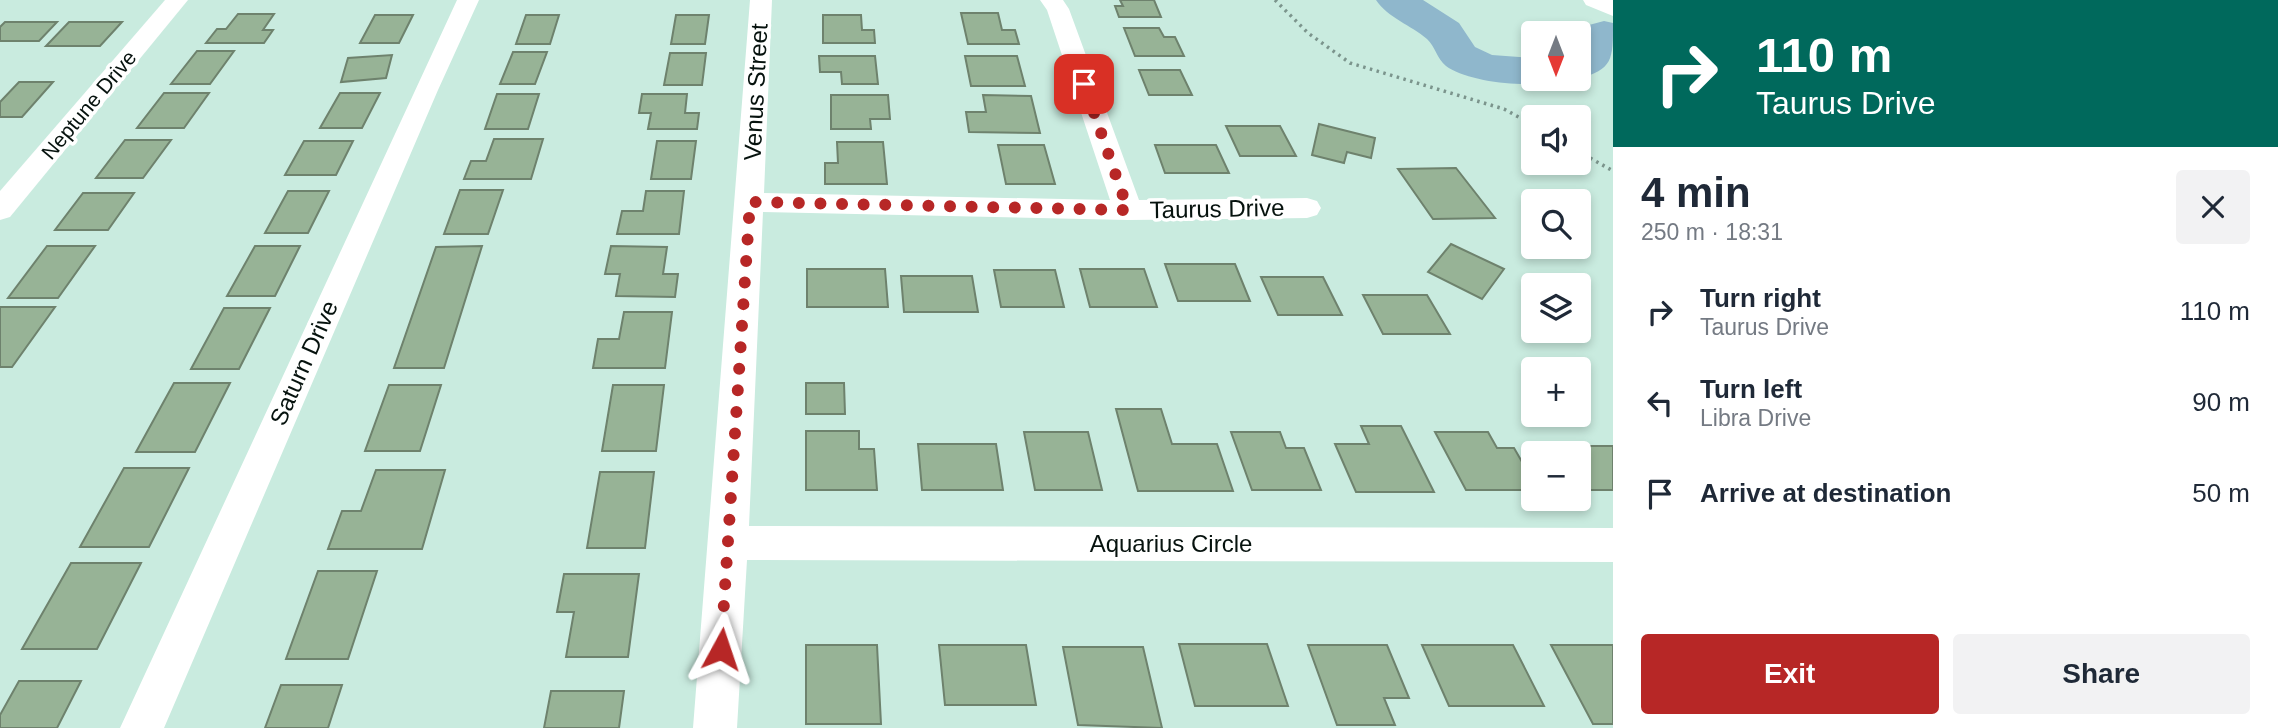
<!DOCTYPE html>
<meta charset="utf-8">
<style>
body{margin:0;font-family:Arial,sans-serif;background:#f2f2f3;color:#1f2937;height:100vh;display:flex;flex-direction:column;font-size:26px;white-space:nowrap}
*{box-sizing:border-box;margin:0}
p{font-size:23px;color:#747a83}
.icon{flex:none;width:38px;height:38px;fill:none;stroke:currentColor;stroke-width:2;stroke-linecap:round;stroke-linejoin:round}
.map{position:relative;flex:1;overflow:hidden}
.drawer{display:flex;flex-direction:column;background:#fff;width:665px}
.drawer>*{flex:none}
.guide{background:#00695c;color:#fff;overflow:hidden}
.needle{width:46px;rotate:180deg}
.tools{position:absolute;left:1521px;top:21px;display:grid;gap:14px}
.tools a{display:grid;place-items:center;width:70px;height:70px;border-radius:7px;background:#fff;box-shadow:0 4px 10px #0003;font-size:35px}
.pin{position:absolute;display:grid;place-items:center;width:60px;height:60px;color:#fff;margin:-30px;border-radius:14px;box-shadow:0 4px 10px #0006}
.me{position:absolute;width:77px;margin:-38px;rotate:5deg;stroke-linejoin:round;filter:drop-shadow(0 0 5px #0008)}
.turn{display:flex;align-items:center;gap:24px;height:147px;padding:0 28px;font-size:32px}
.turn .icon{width:91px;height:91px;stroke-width:2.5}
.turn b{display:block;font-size:49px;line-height:60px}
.round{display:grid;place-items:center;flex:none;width:74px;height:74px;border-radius:7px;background:#f2f2f3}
.headline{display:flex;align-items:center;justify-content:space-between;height:119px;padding:0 28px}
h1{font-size:42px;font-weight:800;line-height:52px}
.cta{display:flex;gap:14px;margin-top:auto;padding:14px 28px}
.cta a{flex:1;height:80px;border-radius:7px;background:#b72726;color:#fff;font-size:28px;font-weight:800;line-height:80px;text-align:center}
.cta a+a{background:#f2f2f3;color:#1f2937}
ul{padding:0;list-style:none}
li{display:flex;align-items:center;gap:21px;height:91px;padding:0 28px}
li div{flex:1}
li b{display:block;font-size:26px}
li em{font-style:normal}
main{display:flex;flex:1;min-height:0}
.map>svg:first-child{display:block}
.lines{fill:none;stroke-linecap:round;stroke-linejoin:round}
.river{fill:#8fb7cc;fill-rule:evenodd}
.building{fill:#97b396;stroke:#6e826d;stroke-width:2}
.path{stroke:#7b948c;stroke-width:3.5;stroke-dasharray:2.5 4.5;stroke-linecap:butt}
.minor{fill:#fff;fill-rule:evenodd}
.route{stroke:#b72726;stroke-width:12;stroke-dasharray:0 21.6}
.labels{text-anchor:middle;stroke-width:7;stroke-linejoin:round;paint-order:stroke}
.far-street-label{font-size:21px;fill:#06120e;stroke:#fff}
.street-label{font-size:24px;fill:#06120e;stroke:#fff}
</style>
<main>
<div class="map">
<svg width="1613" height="728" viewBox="0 0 1613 728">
<rect width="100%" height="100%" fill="#c9ebdf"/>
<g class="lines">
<g class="river">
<path d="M1376,0h47l36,23 16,24 17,8 41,3v21h17c-22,11 -84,2 -104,-13 -9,-7 -11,-20 -19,-27 -16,-14 -39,-21 -51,-39z"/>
<path d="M1604,21l9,2c0,37 0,46 -35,56h-1l1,-46 11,-8z"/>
</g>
</g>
<g class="building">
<polygon points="1120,0 1154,0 1161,17 1119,17 1115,6 1123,6"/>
<polygon points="961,13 998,13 1002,30 1015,30 1019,44 968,44"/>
<polygon points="238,14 274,14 263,30 273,30 264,43 206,43 217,29 226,29"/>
<polygon points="375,15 413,15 399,43 360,43"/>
<polygon points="526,15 559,15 550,44 516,44"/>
<polygon points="676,15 709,15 705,44 671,44"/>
<polygon points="823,15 861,15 862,30 874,30 875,43 823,43"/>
<polygon points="5,22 57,22 39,41 0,41 0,27"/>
<polygon points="69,22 122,22 100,46 46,46"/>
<polygon points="1124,28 1159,28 1164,37 1175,37 1184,56 1135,56"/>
<polygon points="197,51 234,51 210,84 171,84"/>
<polygon points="513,52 547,52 535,84 500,84"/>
<polygon points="670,53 706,53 702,85 664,85"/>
<polygon points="392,55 386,78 341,82 348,58"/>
<polygon points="819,56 875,56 878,84 842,84 841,72 820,72"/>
<polygon points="965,56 1017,56 1025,86 971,86"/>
<polygon points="1139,70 1180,70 1192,95 1149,95"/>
<polygon points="19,82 53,82 22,117 0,117 0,102"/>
<polygon points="164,93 209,93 184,128 137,128"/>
<polygon points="340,93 380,93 362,128 320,128"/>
<polygon points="497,94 539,94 528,129 485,129"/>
<polygon points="642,94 687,94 685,113 699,113 697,129 648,129 651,113 639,113"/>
<polygon points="831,95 888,95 890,119 870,119 871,129 831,129"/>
<polygon points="983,95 1031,96 1040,133 969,132 966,112 986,112"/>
<polygon points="1319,124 1375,138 1371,158 1347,152 1344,163 1312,155"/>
<polygon points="1226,126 1280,126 1296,156 1240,156"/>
<polygon points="494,139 543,139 531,179 464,179 471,161 486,161"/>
<polygon points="125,140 171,140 143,178 96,178"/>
<polygon points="304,141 353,141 336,175 285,175"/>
<polygon points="657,141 696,141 691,179 651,179"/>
<polygon points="837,142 883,142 887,184 825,184 825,163 838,163"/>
<polygon points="998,145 1044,145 1055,184 1006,184"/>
<polygon points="1155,145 1216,145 1229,173 1165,173"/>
<polygon points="1456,168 1495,218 1433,219 1398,169"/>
<polygon points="460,190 503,190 488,234 444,234"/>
<polygon points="288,191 329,191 308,233 265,233"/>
<polygon points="646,191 684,191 679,234 617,234 622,211 643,211"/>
<polygon points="83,193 134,193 108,230 55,230"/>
<polygon points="1451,244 1504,269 1482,299 1428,272"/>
<polygon points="47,246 95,246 58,298 8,298"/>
<polygon points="255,246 300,246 275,296 227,296"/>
<polygon points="482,246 444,368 394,368 436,247"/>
<polygon points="611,246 667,247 663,274 678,274 675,297 616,296 620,274 605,274"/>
<polygon points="1165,264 1235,264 1250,301 1178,301"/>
<polygon points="807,269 885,269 888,307 807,307"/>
<polygon points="1080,269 1144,269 1157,307 1090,307"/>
<polygon points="994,270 1055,270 1064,307 1001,307"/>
<polygon points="901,276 972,276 978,312 904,312"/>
<polygon points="1261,277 1323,277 1342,315 1278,315"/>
<polygon points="1363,295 1427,295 1450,334 1383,334"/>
<polygon points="0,307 55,307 12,367 0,367"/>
<polygon points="224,308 270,308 239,369 191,369"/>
<polygon points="624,312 672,312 665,368 593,368 598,339 619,339"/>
<polygon points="174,383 230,383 195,452 136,452"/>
<polygon points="806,383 844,383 845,414 806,414"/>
<polygon points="389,385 441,385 420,451 365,451"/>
<polygon points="613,385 664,385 656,451 602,451"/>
<polygon points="1116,409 1161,409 1172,444 1217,444 1233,491 1138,491"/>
<polygon points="1361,426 1401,426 1434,492 1356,492 1335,444 1369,444"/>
<polygon points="806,431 859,431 859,449 874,449 877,490 806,490"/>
<polygon points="1024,432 1088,432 1102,490 1035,490"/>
<polygon points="1231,432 1280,432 1286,448 1304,448 1321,490 1252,490"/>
<polygon points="1435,432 1488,432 1497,448 1514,448 1533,481 1533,490 1466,490"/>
<polygon points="918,444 996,444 1003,490 922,490"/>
<polygon points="1543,446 1613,446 1613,490 1578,490 1578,453 1547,453"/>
<polygon points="124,468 189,468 149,547 80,547"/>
<polygon points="376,470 445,470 422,549 328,549 342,511 361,511"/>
<polygon points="600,472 654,472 645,548 587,548"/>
<polygon points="71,563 141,563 97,649 22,649"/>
<polygon points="318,571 377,571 348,659 286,659"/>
<polygon points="564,574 639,574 628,657 566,657 574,612 557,612"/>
<polygon points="1179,644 1267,644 1288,706 1195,706"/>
<polygon points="806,645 877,645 881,724 806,724"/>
<polygon points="939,645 1026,645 1036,705 945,705"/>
<polygon points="1308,645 1387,645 1409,698 1384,698 1395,725 1337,725"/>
<polygon points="1422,645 1513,645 1544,706 1449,706"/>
<polygon points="1551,645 1613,645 1613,724 1593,724"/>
<polygon points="1063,647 1143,647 1162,728 1078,725"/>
<polygon points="19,681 81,681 57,728 0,728 0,715"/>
<polygon points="281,685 342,685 328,728 265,728"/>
<polygon points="551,691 624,691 619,728 544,728"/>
</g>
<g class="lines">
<g class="path">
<polyline points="1275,0 1308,33 1350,63 1504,109 1533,125"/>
<polyline points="1578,151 1613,171"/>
</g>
<g class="minor">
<polygon points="165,0 188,0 10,217 0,220 0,191"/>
<polygon points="457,0 479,0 438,90 164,728 120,728"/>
<polygon points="750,0 772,0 764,193 1110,200 1047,10 1040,0 1063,0 1069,9 1139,200 1307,198 1317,201 1321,208 1317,215 1307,218 1128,220 763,212 749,526 1613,528 1613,562 747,560 737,728 693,728"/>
<polygon points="1583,0 1613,0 1613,16 1586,5"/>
</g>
</g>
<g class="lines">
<polyline class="route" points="721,649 750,202 1128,210 1084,84"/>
</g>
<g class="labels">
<g class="far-street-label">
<text transform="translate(89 105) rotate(-50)" y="7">Neptune Drive</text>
</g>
<g class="street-label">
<text transform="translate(756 92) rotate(-87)" y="8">Venus Street</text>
<text transform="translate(1217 209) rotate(-1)" y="8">Taurus Drive</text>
<text transform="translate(304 363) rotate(-66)" y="8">Saturn Drive</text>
<text x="1171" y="552">Aquarius Circle</text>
</g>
</g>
</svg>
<div class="tools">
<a><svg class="needle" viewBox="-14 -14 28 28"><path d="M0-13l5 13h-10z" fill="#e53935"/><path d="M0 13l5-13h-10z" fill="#747a83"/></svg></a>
<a><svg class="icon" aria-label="sound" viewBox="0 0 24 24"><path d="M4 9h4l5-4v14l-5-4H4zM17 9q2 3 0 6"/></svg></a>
<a><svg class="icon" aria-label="search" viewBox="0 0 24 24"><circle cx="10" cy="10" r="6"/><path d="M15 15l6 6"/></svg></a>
<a><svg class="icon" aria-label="layers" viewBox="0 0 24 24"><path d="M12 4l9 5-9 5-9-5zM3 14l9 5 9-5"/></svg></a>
<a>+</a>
<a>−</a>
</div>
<div class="pin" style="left:1084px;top:84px;background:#d93025"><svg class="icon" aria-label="arrive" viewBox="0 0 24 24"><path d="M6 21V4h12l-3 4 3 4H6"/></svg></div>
<svg class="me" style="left:721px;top:649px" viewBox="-20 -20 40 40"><path d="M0-17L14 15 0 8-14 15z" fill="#b72726" stroke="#fff" stroke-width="4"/></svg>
</div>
<section class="drawer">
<div class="guide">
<div class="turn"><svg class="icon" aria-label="right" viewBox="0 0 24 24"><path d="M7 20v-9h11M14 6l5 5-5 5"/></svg><div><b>110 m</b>Taurus Drive</div></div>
</div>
<div class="headline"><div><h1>4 min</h1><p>250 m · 18:31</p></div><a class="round"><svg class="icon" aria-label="close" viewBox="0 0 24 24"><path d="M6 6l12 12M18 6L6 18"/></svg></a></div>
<ul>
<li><svg class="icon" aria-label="right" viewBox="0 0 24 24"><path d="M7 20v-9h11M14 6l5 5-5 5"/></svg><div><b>Turn right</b><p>Taurus Drive</p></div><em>110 m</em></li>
<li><svg class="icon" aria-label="left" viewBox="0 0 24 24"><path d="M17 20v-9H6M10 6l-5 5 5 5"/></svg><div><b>Turn left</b><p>Libra Drive</p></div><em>90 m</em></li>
<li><svg class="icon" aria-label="arrive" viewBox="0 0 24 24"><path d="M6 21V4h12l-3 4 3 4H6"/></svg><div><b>Arrive at destination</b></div><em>50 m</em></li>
</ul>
<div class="cta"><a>Exit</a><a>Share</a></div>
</section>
</main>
